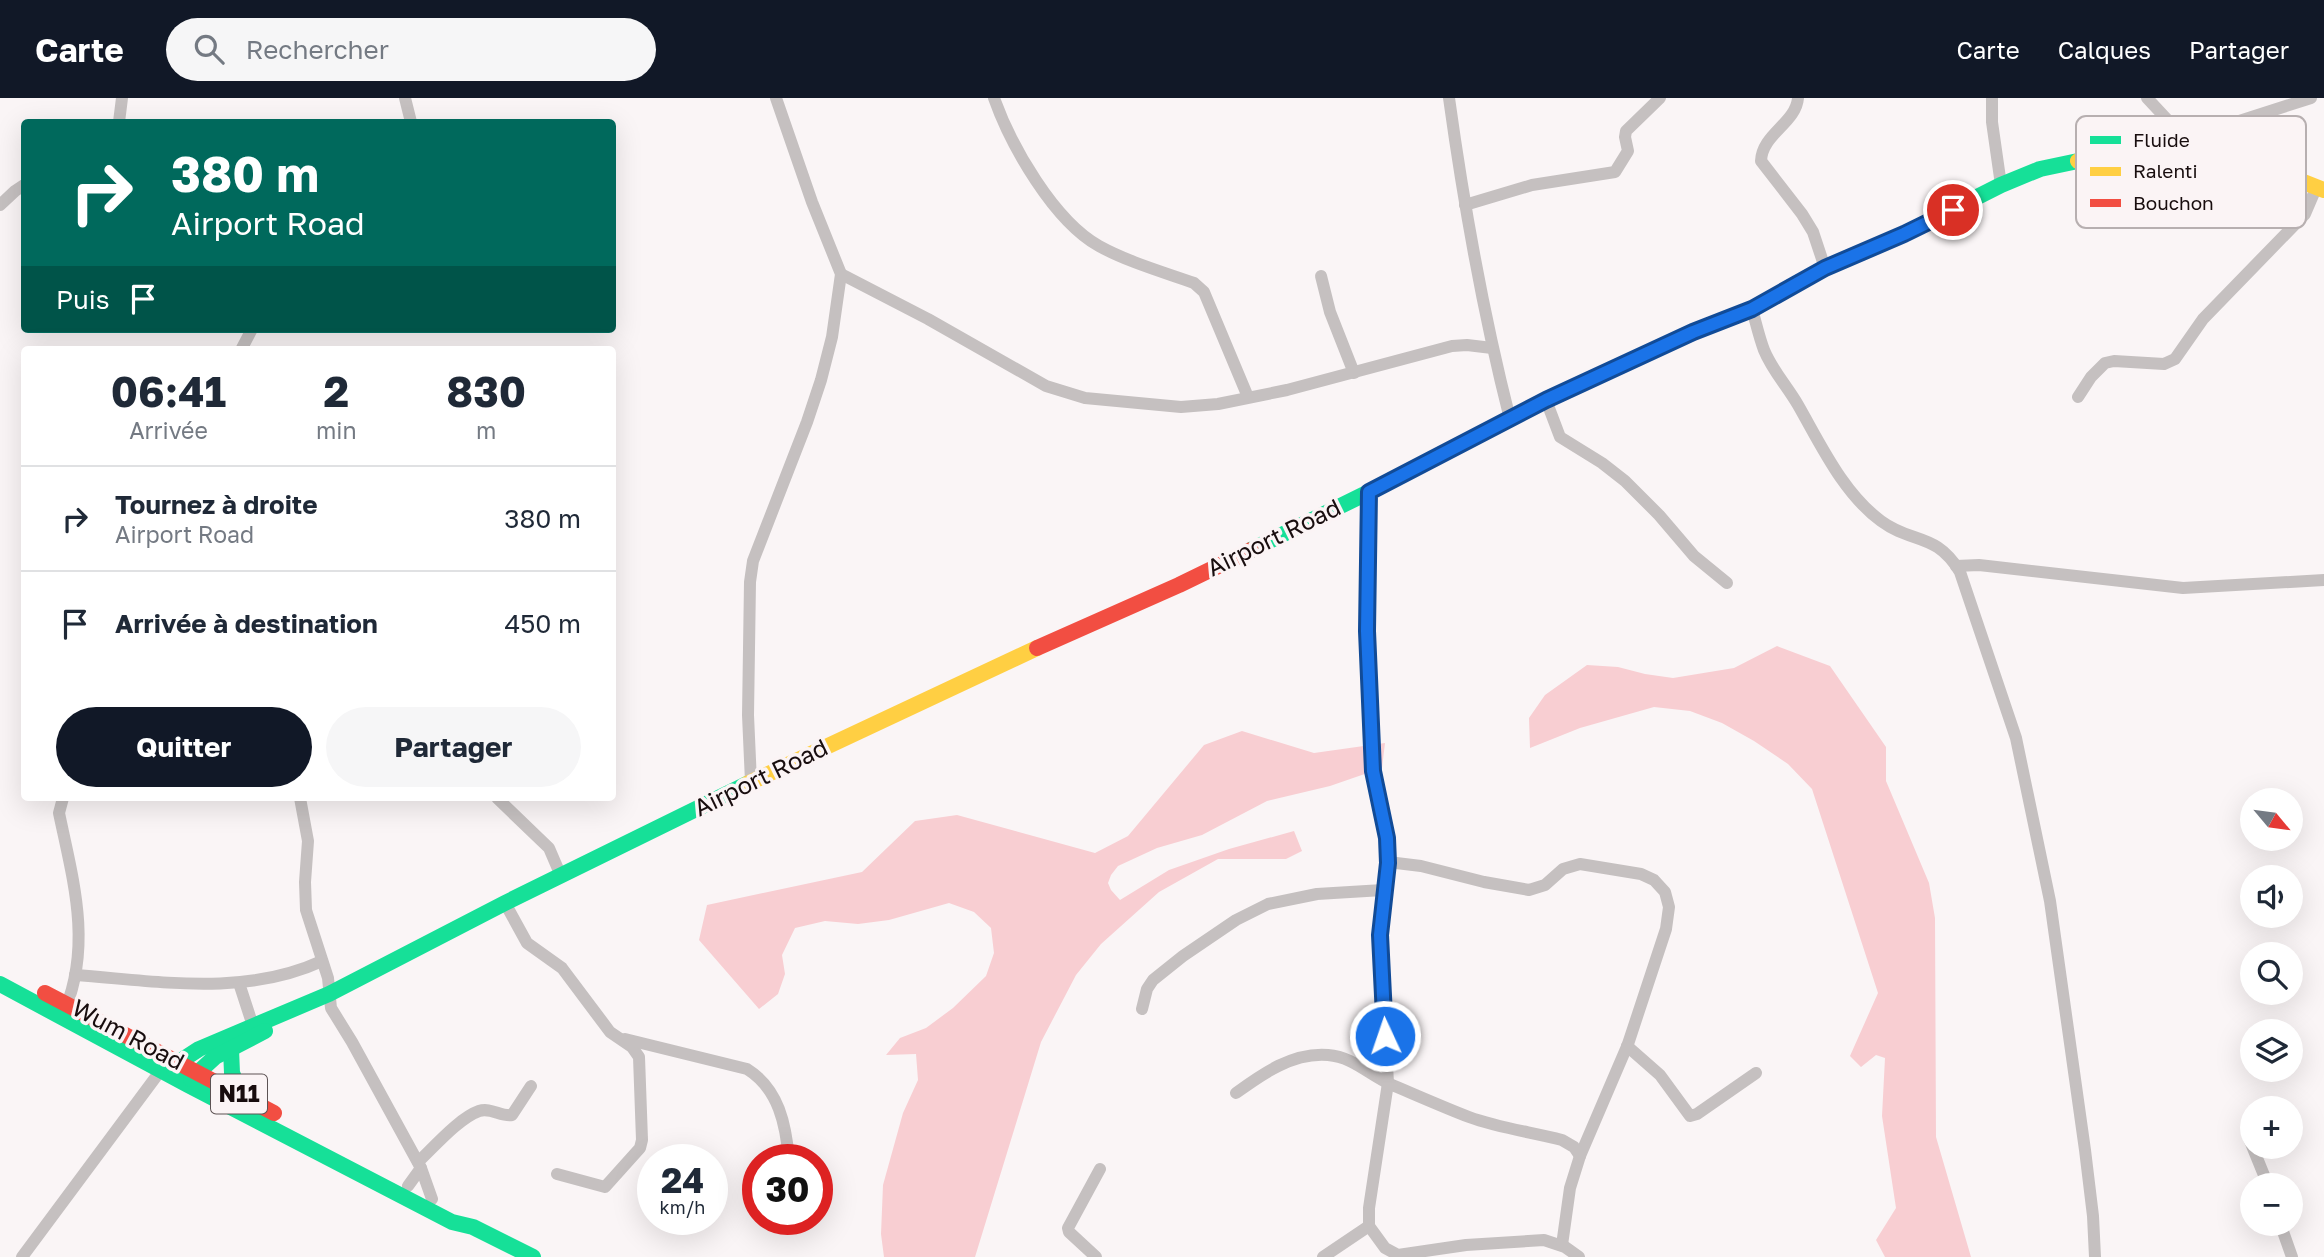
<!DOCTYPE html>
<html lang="fr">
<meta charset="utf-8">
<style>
body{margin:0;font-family:"Golos Text",sans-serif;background:#f6f6f7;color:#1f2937;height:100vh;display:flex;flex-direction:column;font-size:26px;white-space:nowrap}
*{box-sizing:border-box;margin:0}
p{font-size:23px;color:#747a83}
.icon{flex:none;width:38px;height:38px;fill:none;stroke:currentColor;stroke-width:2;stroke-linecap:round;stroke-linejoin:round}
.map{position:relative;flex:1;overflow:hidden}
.details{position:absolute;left:21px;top:248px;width:595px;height:455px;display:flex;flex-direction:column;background:#fff;border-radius:7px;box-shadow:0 7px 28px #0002}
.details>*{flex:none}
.hud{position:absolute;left:21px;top:21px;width:595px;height:214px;border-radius:7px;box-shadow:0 7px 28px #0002;background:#00695c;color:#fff;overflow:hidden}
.needle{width:46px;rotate:119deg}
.buttons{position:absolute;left:2240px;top:690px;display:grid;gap:14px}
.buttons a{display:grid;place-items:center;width:63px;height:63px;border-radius:50%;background:#fff;box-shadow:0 7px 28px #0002;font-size:35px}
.speed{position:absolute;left:637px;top:1046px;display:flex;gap:14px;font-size:35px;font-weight:700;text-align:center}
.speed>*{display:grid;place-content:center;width:91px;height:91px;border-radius:50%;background:#fff;box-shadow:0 7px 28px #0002;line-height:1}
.speed small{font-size:18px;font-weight:400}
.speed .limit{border:10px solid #d22;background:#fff;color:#111}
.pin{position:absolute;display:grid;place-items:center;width:60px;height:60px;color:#fff;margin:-30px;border:4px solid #fff;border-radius:50%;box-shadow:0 2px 7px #0007}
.me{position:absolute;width:77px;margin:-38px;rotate:357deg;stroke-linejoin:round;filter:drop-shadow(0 0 5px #0008)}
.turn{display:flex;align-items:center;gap:24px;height:147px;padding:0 35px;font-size:32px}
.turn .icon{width:91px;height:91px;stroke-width:2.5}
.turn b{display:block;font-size:49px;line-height:60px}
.then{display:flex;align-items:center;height:66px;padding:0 35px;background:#0003;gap:14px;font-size:26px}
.eta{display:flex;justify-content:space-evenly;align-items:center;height:119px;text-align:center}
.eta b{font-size:42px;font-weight:700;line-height:49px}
.primary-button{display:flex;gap:14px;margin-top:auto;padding:14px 35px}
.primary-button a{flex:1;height:80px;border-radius:42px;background:#111827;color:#fff;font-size:28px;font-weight:700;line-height:80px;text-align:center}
.primary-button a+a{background:#f6f6f7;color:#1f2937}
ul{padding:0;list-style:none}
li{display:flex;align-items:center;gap:21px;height:105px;padding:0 35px;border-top:2px solid #e0e1e3}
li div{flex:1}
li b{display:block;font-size:26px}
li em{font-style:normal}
header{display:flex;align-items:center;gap:42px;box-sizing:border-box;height:98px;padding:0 35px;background:#111827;color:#fff}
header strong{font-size:33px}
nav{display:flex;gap:38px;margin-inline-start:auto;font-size:24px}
.search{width:490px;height:63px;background:#f6f6f7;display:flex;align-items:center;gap:18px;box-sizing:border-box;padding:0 24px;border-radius:38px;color:#747a83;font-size:26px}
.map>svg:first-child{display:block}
.forest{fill:#f8ced2}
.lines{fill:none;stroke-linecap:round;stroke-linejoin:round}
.street{stroke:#c5c0c0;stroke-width:12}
.fast{stroke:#16e098;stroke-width:16}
.slow{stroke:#ffcf43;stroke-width:16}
.jam{stroke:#f24e42;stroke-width:16}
.route-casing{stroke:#114b97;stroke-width:18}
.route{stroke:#1a73e8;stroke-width:12}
.labels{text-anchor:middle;stroke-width:7;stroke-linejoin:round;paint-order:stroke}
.shield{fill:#fbf4f5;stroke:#5c5253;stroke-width:2}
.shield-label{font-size:23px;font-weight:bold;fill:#180d0e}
.street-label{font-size:24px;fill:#180d0e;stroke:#fbf4f5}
.key{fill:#fbf4f5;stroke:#b7afb0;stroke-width:2}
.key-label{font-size:19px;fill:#180d0e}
</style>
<header>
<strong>Carte</strong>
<div class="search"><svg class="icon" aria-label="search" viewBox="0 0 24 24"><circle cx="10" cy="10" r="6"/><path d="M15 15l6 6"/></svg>Rechercher</div>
<nav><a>Carte</a><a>Calques</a><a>Partager</a></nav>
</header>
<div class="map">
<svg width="2324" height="1159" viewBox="0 0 2324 1159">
<rect width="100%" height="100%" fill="#faf5f6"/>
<g class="forest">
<polygon points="1777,548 1830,568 1886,649 1886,683 1929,785 1935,820 1936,1039 1971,1159 1885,1159 1876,1142 1896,1110 1882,1018 1885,960 1876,957 1861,969 1850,958 1878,895 1812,691 1788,666 1754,643 1722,625 1690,613 1654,609 1580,630 1530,650 1529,620 1545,597 1587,567 1618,569 1645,576 1673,580 1734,570"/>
<polygon points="1242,633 1314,655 1385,645 1382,670 1330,688 1267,703 1202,737 1157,750 1118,768 1111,777 1108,785 1111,792 1120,802 1169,772 1229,751 1294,733 1302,753 1286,761 1218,761 1159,794 1101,846 1076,877 1041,944 975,1159 884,1159 881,1136 883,1087 903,1015 918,982 916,956 886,957 900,940 926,930 953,910 986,878 994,855 991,830 974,814 949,805 889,822 858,826 825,823 795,830 782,857 785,876 778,896 759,911 699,842 707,807 862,774 915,723 957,717 1095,755 1128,738 1204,647"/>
</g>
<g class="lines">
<g class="street">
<polyline points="405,0 411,24"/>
<path d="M994,0c17,48 60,123 105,148 29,16 64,26 95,37l10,9 44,105"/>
<path d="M1449,0c15,108 34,215 61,321"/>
<path d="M1798,0c-2,25 -36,36 -37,63l41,53 11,18 12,36"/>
<polyline points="1992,0 1992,24 2001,87"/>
<polyline points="2147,0 2189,45"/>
<polyline points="119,24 122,0"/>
<polyline points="2172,49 2189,45 2230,26 2311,0"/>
<polyline points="0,107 15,93 24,87"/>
<polyline points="1465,107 1532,87 1615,74 1628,53 1625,39 1626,33 1660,0"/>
<polyline points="841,176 928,221 1046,288 1085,300 1181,309 1218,306 1287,292 1452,248 1467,247 1492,250"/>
<polyline points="1321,178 1330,214 1354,275"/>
<path d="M1752,211c4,14 7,28 12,41 8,20 23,36 34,55 23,40 45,88 83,116 31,23 55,11 79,51l56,166 34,163 35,249 8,66 2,41"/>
<polyline points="241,252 252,231"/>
<polyline points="2078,299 2091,279 2105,265 2114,263 2164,266 2175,261 2203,221 2305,116 2317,88"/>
<polyline points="1546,302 1560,339 1602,365 1625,383 1659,417 1694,458 1727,485"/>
<polyline points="1369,394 1367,532 1373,673 1387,740 1388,764 1380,837 1388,985 1369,1110 1369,1128 1385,1150 1398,1157 1466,1147 1544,1142 1565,1149 1579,1159"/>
<polyline points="1956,468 1979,467 2183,490 2324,482"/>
<polyline points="751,684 748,617 750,484 753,463 807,324 821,282 832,239 841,176 812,104 776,0"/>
<path d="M63,700l-4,15c14,67 33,130 6,197"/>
<polyline points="300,700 308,743 305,784 306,812 328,880 331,910 352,944 421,1070 432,1101"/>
<polyline points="497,700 549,750 561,778"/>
<polyline points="1388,764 1421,768 1484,784 1529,792 1545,787 1563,771 1580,766 1641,776 1654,782 1665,794 1669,809 1666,831 1628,946 1580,1058 1570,1090 1562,1147"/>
<polyline points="505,805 527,845 562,870 610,934 632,949 639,959 642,1042 640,1050 605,1089 557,1076"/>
<path d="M75,877c83,6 169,22 247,-14"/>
<polyline points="239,885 253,928"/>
<polyline points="1142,911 1147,891 1153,882 1183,858 1236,822 1268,806 1317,796 1383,792"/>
<path d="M625,941l122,30c32,20 39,56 42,91"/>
<polyline points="1627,948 1660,977 1690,1018 1697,1016 1756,975"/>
<path d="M1236,995c26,-19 57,-41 92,-38 25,2 40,19 62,29 26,11 53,23 79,33 30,11 62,15 93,23l12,7 6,9"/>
<polyline points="2248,1038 2268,1087"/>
<path d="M418,1064c16,-15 41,-44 61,-51 12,-4 22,6 33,4l19,-29"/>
<polyline points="408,1088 421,1070"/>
<polyline points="2280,1125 2292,1159"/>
<polyline points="22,1159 161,972"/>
<polyline points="1096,1159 1069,1134 1068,1130 1100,1071"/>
<polyline points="1323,1159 1369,1128"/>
</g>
<g class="fast">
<polyline points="1251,452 1369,394 1546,302 1693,234 1752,211 1825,170 1904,136 2001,87 2040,71 2078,63"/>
<polyline points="0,886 188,987 452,1124 473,1129 533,1159"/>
<polyline points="231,951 232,975 242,998"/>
<polyline points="174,972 179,964 199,951 329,896 505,805 747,686"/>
<polyline points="191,981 215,959 265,933"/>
</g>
<g class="slow">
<polyline points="2078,63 2132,52 2193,53 2255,65 2324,92"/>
<polyline points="747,686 1037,550"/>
</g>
<g class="jam">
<polyline points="1037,550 1179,487 1251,452"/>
<polyline points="45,895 274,1015"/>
</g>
</g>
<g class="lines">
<g class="route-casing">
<polyline id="route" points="1385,938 1380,837 1388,765 1387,740 1373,673 1367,533 1369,394 1546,302 1693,234 1752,211 1825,170 1904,136 1953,112"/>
</g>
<use href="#route" class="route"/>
</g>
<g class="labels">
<rect class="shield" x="211" y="976.5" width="56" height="39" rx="5"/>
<g class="shield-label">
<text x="239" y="1004">N11</text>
</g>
<g class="street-label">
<text transform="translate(1274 440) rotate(-26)" y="8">Airport Road</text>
<text transform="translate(761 680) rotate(-26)" y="8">Airport Road</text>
<text transform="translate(128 937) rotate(28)" y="8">Wum Road</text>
</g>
</g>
<rect x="2076" y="18" width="230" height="112" rx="10" class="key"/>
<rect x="2090" y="38" width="31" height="8" fill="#16e098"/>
<rect x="2090" y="69" width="31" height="9" fill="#ffcf43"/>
<rect x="2090" y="101" width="31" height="8" fill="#f24e42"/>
<g class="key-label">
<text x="2133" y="49">Fluide</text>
<text x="2133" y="80">Ralenti</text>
<text x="2133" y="112">Bouchon</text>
</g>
</svg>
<div class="buttons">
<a><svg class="needle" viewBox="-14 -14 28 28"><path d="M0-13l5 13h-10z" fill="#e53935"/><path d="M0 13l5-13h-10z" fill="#747a83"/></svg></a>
<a><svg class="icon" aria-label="sound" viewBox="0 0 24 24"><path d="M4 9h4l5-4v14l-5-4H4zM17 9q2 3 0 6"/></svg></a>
<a><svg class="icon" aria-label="search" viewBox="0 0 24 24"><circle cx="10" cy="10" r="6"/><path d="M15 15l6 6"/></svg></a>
<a><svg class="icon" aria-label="layers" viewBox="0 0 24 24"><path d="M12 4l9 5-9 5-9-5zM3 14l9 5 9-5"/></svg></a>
<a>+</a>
<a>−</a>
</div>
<div class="speed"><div>24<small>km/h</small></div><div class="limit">30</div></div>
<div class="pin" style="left:1953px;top:112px;background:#d93025"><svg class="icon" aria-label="arrive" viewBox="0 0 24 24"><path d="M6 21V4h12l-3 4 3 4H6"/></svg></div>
<svg class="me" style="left:1385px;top:938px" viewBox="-20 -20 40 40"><circle r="17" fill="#1a73e8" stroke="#fff" stroke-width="3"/><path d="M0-11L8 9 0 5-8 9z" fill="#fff"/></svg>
<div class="hud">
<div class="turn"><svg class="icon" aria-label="right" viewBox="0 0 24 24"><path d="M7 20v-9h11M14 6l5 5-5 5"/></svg><div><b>380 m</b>Airport Road</div></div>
<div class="then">Puis<svg class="icon" aria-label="arrive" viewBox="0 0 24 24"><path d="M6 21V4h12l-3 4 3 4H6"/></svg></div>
</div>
<section class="details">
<div class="eta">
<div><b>06:41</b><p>Arrivée</p></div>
<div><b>2</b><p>min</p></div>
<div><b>830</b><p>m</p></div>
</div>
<ul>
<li><svg class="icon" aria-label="right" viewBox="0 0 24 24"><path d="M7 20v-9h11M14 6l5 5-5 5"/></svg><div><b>Tournez à droite</b><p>Airport Road</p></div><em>380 m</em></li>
<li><svg class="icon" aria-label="arrive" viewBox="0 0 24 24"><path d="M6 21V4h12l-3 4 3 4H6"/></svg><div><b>Arrivée à destination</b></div><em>450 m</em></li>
</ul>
<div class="primary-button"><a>Quitter</a><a>Partager</a></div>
</section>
</div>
